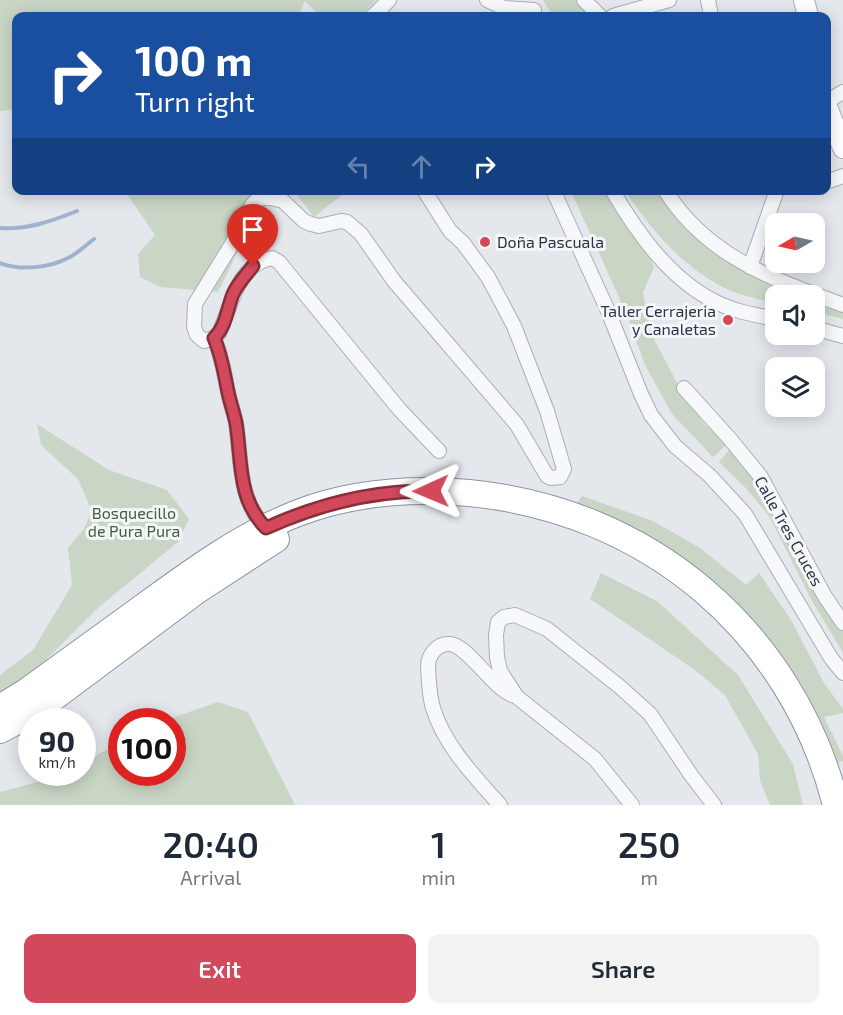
<!DOCTYPE html>
<meta charset="utf-8">
<style>
body{margin:0;font-family:"Exo 2",sans-serif;background:#f2f2f3;color:#1f2937;height:100vh;display:flex;flex-direction:column;font-size:22px;white-space:nowrap}
*{box-sizing:border-box;margin:0}
p{font-size:20px;color:#747a83}
.icon{flex:none;width:33px;height:33px;fill:none;stroke:currentColor;stroke-width:2;stroke-linecap:round;stroke-linejoin:round}
.map{position:relative;height:805px;overflow:hidden}
.sheet{display:flex;flex-direction:column;background:#fff;flex:1}
.sheet>*{flex:none}
.top-card{position:absolute;left:12px;top:12px;width:819px;height:183px;border-radius:12px;box-shadow:0 3px 15px #0003;background:#1a4fa0;color:#fff;overflow:hidden}
.needle{width:39px;rotate:261deg}
.tools{position:absolute;left:765px;top:213px;display:grid;gap:12px}
.tools a{display:grid;place-items:center;width:60px;height:60px;border-radius:12px;background:#fff;box-shadow:0 3px 15px #0003;font-size:30px}
.speed{position:absolute;left:18px;top:708px;display:flex;gap:12px;font-size:30px;font-weight:700;text-align:center}
.speed>*{display:grid;place-content:center;width:78px;height:78px;border-radius:50%;background:#fff;box-shadow:0 3px 15px #0003;line-height:1}
.speed small{font-size:15px;font-weight:400}
.speed .limit{border:9px solid #d22;background:#fff;color:#111}
.pin{position:absolute;display:grid;place-items:center;width:51px;height:51px;color:#fff;margin:-62px -26px;border-radius:50% 50% 50% 0;rotate:-45deg;box-shadow:0 0 6px #0007}
.pin .icon{rotate:45deg}
.me{position:absolute;width:66px;margin:-33px;rotate:269deg;stroke-linejoin:round;filter:drop-shadow(0 0 4px #0008)}
.turn{display:flex;align-items:center;gap:21px;height:126px;padding:0 24px;font-size:27px}
.turn .icon{width:78px;height:78px;stroke-width:2.5}
.turn b{display:block;font-size:42px;line-height:51px}
.lanes{display:flex;align-items:center;height:57px;padding:0 24px;background:#0003;justify-content:center;gap:30px;direction:ltr}
.lanes .off{opacity:.35}
.eta{display:flex;justify-content:space-evenly;align-items:center;height:102px;text-align:center}
.eta b{font-size:36px;font-weight:600;line-height:42px}
.button{display:flex;gap:12px;margin-top:auto;padding:12px 24px}
.button a{flex:1;height:69px;border-radius:12px;background:#d1495b;color:#fff;font-size:24px;font-weight:600;line-height:69px;text-align:center}
.button a+a{background:#f2f2f3;color:#1f2937}
.map>svg:first-child{display:block}
.green{fill:#c9d6c5}
.lines{fill:none;stroke-linecap:round;stroke-linejoin:round}
.stream{stroke:#9fb4cc;stroke-width:4}
.street-casing{stroke:#a9aeb7;stroke-width:16}
.secondary-casing{stroke:#a9aeb7;stroke-width:22}
.highway-casing{stroke:#8b94a3;stroke-width:28}
.street{stroke:#f7f8fa;stroke-width:14}
.secondary{stroke:#fff;stroke-width:20}
.highway{stroke:#fff;stroke-width:26}
.route-casing{stroke:#882f3b;stroke-width:15}
.route{stroke:#d1495b;stroke-width:10}
.poi-dot{fill:#d1495b;stroke:#f4f6f9;stroke-width:2}
.labels{text-anchor:middle;stroke-width:6;stroke-linejoin:round;paint-order:stroke}
.poi-label{font-size:16px;fill:#2b3445;stroke:#f4f6f9;text-anchor:start}
.park-label{font-size:16px;fill:#3f6138;stroke:#f4f6f9}
.street-label{font-size:16px;fill:#2b3445;stroke:#f4f6f9}
</style>
<div class="map">
<svg width="843" height="805" viewBox="0 0 843 805">
<rect width="100%" height="100%" fill="#e4e7ec"/>
<g class="green">
<polygon points="0,0 376,0 361,16 320,16 305,1 298,16 16,16 16,109 0,111"/>
<polygon points="543,0 575,0 590,16 553,16"/>
<polygon points="125,191 254,191 240,247 218,292 160,287 140,277 138,254 155,235"/>
<polygon points="294,191 341,191 343,194 314,217"/>
<polygon points="571,191 607,191 649,257 654,267 643,292 651,333 679,387 705,425 728,443 713,457 672,414 645,365 627,315"/>
<path d="M625,191h34l33,41 27,25 85,38 -28,1 -1,7c-14,-4 -30,-6 -44,-12 -44,-19 -80,-61 -106,-100z"/>
<polygon points="814,300 843,313 843,319 815,312"/>
<polygon points="37,424 109,470 167,490 189,519 178,542 100,606 38,668 0,694 0,675 33,650 72,585 68,548 84,529 92,511 78,479 41,445"/>
<polygon points="734,444 843,620 843,653 812,601 769,516 744,486 719,462"/>
<path d="M582,496l71,25 47,27 46,37 13,-12 32,47 33,63 19,26v4l-19,4 19,39v5l-9,3c-9,-23 -17,-47 -28,-68 -35,-67 -101,-129 -167,-165 -20,-10 -42,-19 -62,-28z"/>
<polygon points="601,573 657,601 738,675 793,764 803,805 770,805 760,780 758,754 725,695 695,670 590,599"/>
<polygon points="218,702 248,712 295,805 0,805 0,792 49,779 62,773 82,772 83,763 121,742 122,772 172,772 172,722 163,721"/>
</g>
<g class="lines">
<g class="stream">
<path d="M0,228c27,2 52,-7 77,-17"/>
<path d="M0,263c21,8 50,5 70,-6 9,-5 16,-12 24,-18"/>
</g>
<g class="street-casing">
<g id="street">
<polyline points="487,0 504,8 534,10"/>
<polyline points="584,0 600,16"/>
<polyline points="708,0 711,16"/>
<polyline points="373,16 389,0"/>
<polyline points="613,16 669,0"/>
<polyline points="826,102 843,92"/>
<polyline points="826,182 843,176"/>
<path d="M424,190l26,41 13,12 25,34 26,49 33,85 17,58 -4,8 -9,1 -4,-2 -30,-51 -123,-144 -33,-47 -14,-12 -6,-1 -22,5 -8,-2 -7,-3 -21,-20 -16,-4 -10,3 -5,5 -20,39 -37,60 -1,23 3,8 7,6 10,-3 5,-5c13,-27 17,-68 53,-75l7,4 120,147 40,42"/>
<polyline points="553,190 608,311 641,394 651,415 675,446 710,476 745,514 831,658 843,673"/>
<path d="M612,190c26,44 59,91 106,113 18,9 38,12 58,16"/>
<path d="M665,190c42,67 108,89 178,115"/>
<polyline points="750,267 777,190"/>
<polyline points="814,328 843,336"/>
<path d="M214,338c8,18 10,35 14,54 2,10 6,21 8,31 6,37 1,76 30,105"/>
<polyline points="684,388 730,439 761,477 824,595 843,623"/>
<path d="M500,805c-25,-28 -56,-60 -67,-97 -4,-13 -4,-27 -5,-41 0,-12 9,-24 22,-23 17,1 41,42 62,51"/>
<polyline points="632,805 595,759 517,697 500,671 497,657 496,635 498,622 504,617 515,615 547,629 620,687 650,714 691,775 714,805"/>
</g>
</g>
<g class="secondary-casing">
<g id="secondary">
<polyline points="804,0 808,16"/>
<polyline points="826,104 843,148"/>
</g>
</g>
<g class="highway-casing">
<g id="highway">
<path d="M0,708l26,-16c40,-29 80,-58 120,-87 48,-35 96,-70 152,-92 55,-21 113,-25 171,-20 179,17 323,138 367,312"/>
<polyline points="0,730 34,712 196,591 276,539"/>
</g>
</g>
<use href="#street" class="street"/>
<use href="#secondary" class="secondary"/>
<use href="#highway" class="highway"/>
</g>
<g class="lines">
<g class="route-casing">
<path id="route" d="M253,266c-7,9 -15,17 -20,28 -6,15 -7,33 -19,44 8,18 10,35 14,54 2,10 6,21 8,31 6,37 1,76 30,105 53,-24 106,-38 165,-37"/>
</g>
<use href="#route" class="route"/>
</g>
<g class="poi-dot">
<circle cx="485" cy="242" r="6"/>
<circle cx="728" cy="320" r="6"/>
</g>
<g class="labels">
<g class="poi-label">
<text x="497" y="248">Doña Pascuala</text>
<text x="716" y="317" text-anchor="end">Taller Cerrajeria<tspan x="716" dy="18">y Canaletas</tspan></text>
</g>
<g class="park-label">
<text x="134" y="519">Bosquecillo<tspan x="134" dy="18">de Pura Pura</tspan></text>
</g>
<g class="street-label">
<text transform="translate(789 531) rotate(61)" y="6">Calle Tres Cruces</text>
</g>
</g>
</svg>
<div class="tools">
<a><svg class="needle" viewBox="-14 -14 28 28"><path d="M0-13l5 13h-10z" fill="#e53935"/><path d="M0 13l5-13h-10z" fill="#747a83"/></svg></a>
<a><svg class="icon" aria-label="sound" viewBox="0 0 24 24"><path d="M4 9h4l5-4v14l-5-4H4zM17 9q2 3 0 6"/></svg></a>
<a><svg class="icon" aria-label="layers" viewBox="0 0 24 24"><path d="M12 4l9 5-9 5-9-5zM3 14l9 5 9-5"/></svg></a>
</div>
<div class="speed"><div>90<small>km/h</small></div><div class="limit">100</div></div>
<div class="pin" style="left:253px;top:266px;background:#d93025"><svg class="icon" aria-label="arrive" viewBox="0 0 24 24"><path d="M6 21V4h12l-3 4 3 4H6"/></svg></div>
<svg class="me" style="left:431px;top:491px" viewBox="-20 -20 40 40"><path d="M0-17L14 15 0 8-14 15z" fill="#d1495b" stroke="#fff" stroke-width="4"/></svg>
<div class="top-card">
<div class="turn"><svg class="icon" aria-label="right" viewBox="0 0 24 24"><path d="M7 20v-9h11M14 6l5 5-5 5"/></svg><div><b>100 m</b>Turn right</div></div>
<div class="lanes"><svg class="icon off" aria-label="left" viewBox="0 0 24 24"><path d="M17 20v-9H6M10 6l-5 5 5 5"/></svg><svg class="icon off" aria-label="ahead" viewBox="0 0 24 24"><path d="M12 20V5M6 11l6-6 6 6"/></svg><svg class="icon" aria-label="right" viewBox="0 0 24 24"><path d="M7 20v-9h11M14 6l5 5-5 5"/></svg></div>
</div>
</div>
<section class="sheet">
<div class="eta">
<div><b>20:40</b><p>Arrival</p></div>
<div><b>1</b><p>min</p></div>
<div><b>250</b><p>m</p></div>
</div>
<div class="button"><a>Exit</a><a>Share</a></div>
</section>
